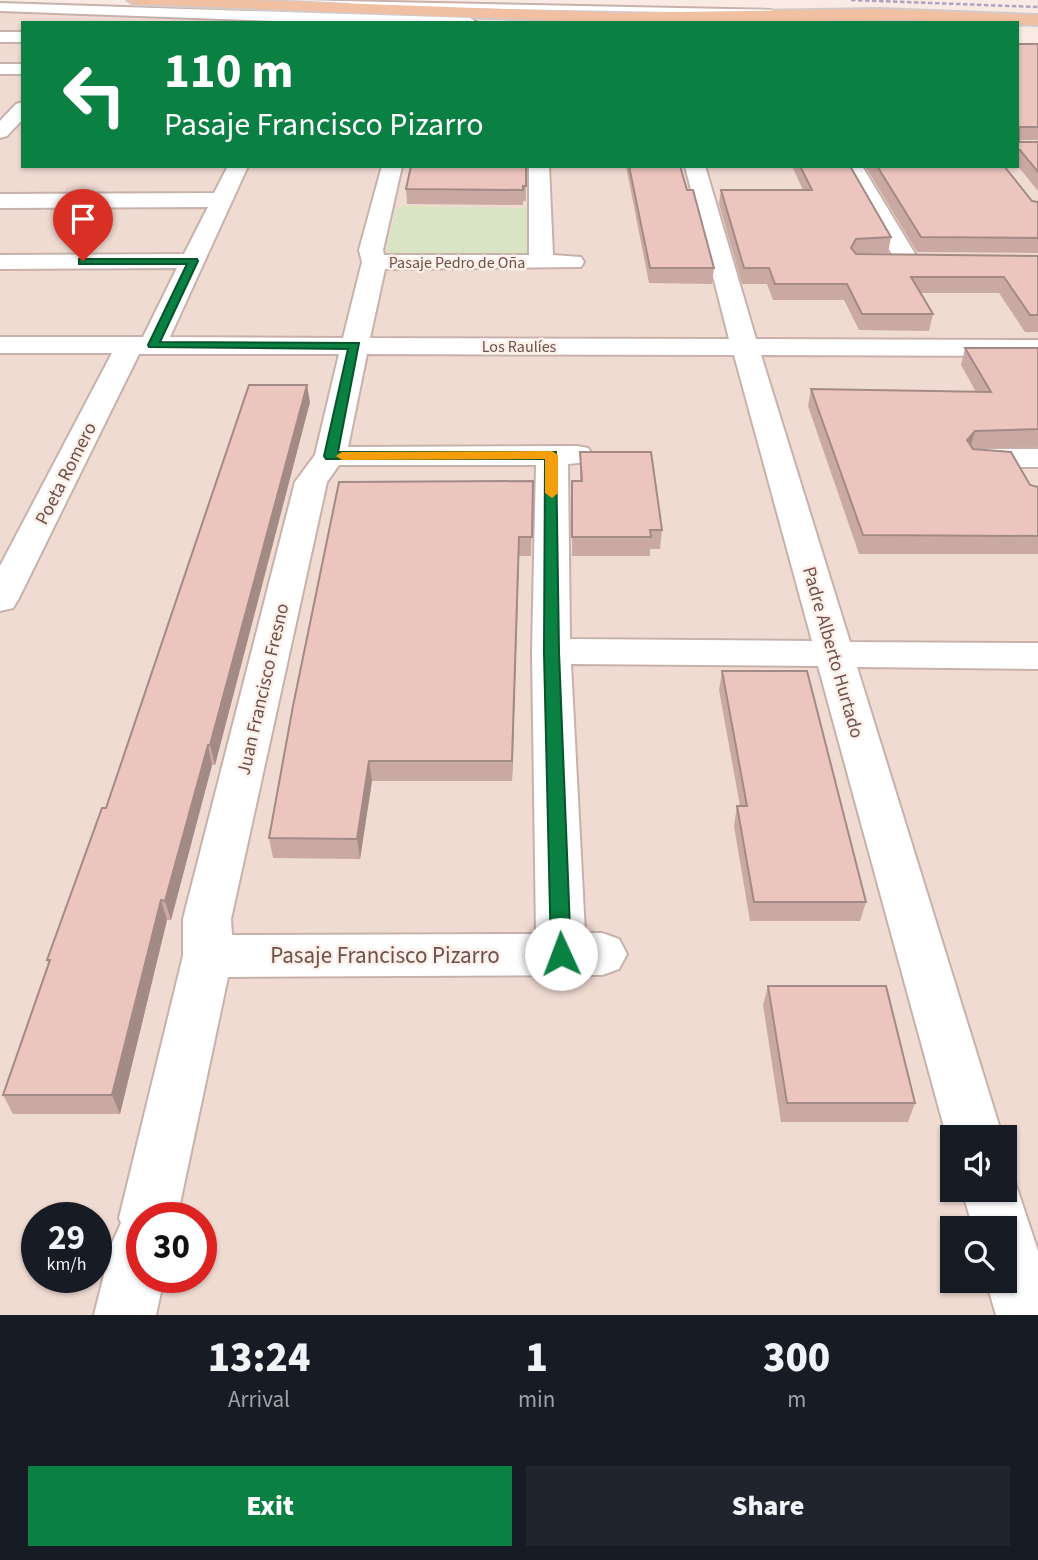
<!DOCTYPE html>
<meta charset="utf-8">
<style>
body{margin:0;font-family:"Source Sans 3",sans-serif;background:#20242c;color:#f1f3f6;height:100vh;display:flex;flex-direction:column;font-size:26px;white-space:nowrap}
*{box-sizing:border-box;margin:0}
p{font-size:23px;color:#9ea1a6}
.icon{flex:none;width:38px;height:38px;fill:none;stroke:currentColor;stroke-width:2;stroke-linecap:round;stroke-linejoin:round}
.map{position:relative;height:1315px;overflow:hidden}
.details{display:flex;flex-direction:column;background:#171b24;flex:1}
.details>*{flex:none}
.hud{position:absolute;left:21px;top:21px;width:998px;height:147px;border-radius:0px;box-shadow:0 2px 5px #0004;background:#0b8043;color:#fff;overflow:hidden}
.controls{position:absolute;left:940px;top:1125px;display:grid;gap:14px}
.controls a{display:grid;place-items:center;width:77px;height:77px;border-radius:0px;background:#171b24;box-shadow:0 2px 5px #0004;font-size:35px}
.speed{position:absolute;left:21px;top:1202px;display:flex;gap:14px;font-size:35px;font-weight:700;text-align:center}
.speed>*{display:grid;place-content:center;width:91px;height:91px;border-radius:50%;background:#171b24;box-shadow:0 2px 5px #0004;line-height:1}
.speed small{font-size:18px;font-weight:400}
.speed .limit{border:10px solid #d22;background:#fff;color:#111}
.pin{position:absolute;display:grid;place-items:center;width:60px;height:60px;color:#fff;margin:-72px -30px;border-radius:50% 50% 50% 0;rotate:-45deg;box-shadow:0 0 7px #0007}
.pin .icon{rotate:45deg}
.me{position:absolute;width:77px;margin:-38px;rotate:358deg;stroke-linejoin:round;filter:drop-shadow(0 0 5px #0008)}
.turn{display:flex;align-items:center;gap:24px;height:147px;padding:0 28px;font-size:32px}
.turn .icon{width:91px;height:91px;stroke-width:2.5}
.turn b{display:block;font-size:49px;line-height:60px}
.eta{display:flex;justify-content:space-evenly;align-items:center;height:119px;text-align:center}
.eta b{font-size:42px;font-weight:800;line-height:49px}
.cta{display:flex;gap:14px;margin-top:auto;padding:14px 28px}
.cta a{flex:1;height:80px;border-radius:0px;background:#0b8043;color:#fff;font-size:28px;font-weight:800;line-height:80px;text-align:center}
.cta a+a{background:#20242c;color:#f1f3f6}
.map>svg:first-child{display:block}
.residential{fill:#f0dbd2;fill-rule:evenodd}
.green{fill:#d9e4c4}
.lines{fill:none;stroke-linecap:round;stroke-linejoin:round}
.service-casing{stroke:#c8b1ab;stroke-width:4}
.minor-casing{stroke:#c8b1ab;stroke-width:4}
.primary-casing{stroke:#d4cac9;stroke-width:4}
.service{fill:#fff;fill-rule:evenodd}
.minor{fill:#fff;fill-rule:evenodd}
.primary{fill:#f1c0a2;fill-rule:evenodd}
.rail{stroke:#aca4c0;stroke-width:2.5;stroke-dasharray:4.5 2.5;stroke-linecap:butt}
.wall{fill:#caa9a3}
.shaded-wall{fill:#a48a85}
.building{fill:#ebc5be;stroke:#a48a85;stroke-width:2}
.route{fill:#0b8043;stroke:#07532c;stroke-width:2}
.slow{fill:#f59e0b}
.labels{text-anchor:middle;stroke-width:5;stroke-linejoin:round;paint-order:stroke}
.far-street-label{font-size:16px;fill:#6e504c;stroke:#fcf0e9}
.street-label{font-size:19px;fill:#6e504c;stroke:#fcf0e9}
.near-street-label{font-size:23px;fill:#6e504c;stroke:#fcf0e9}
</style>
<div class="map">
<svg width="1038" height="1315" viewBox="0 0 1038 1315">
<rect width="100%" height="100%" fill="#f9ebe3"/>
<path class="residential" d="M0,12l344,11h-321v143h994v-115l21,1v1263h-1038zM952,1138h52v52h-52zM37,1218h59v60h-59zM142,1218h59v60h-59zM952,1228h52v53h-52z"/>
<polygon class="green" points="401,206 527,208 532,210 532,247 525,254 511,258 392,256 386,249 396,209"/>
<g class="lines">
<g class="service-casing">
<polygon id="service" points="290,0 771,10 775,12 771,14 353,6 350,3"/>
</g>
<g class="minor-casing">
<g id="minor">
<polygon points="0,3 470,18 478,23 328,23 0,11"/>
<rect x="0" y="32" width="23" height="10"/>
<rect x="0" y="64" width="23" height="10"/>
<polygon points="23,102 23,119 7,136 0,138 0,121 16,104"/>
<path d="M228,166h20l-78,171 173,1 19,-76 -3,-12 23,-84h20l-19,84 1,5h145v-89h20l4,89 28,2 3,5 -3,5 -196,2 -15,69 359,1 -44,-173h20l51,173 282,1v16l-277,-1 89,287 188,1v26l-181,-2 146,471h-51v11l-5,-11 -129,-472 -247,-2 14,269h17l17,6 8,15 -8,15 -17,6 -374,2 -51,241h-35v60h22l-8,37h-62l18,-72 9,-20 -2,-5 64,-262v-37l112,-437 20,-27 24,-101h-200l-121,246 -5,8 -13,3v-45l112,-213h-112v-16h143l34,-69 -177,1v-14l184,-1 24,-47 -208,1v-14l214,-1zM367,354l367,1 78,286 -242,-2 -2,-175 20,-2 5,-7 -5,-7 -11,-2 -229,1zM339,465h197l-4,186 4,283 -304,1 -1,-16 96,-437z"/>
<polygon points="842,166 862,166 920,262 917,267 908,269 899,267"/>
<polygon points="981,449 1038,449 1038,467 981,467 970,465 965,458 970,451"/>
<polygon points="1004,1167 1011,1170 1038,1251 1038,1315 996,1315 986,1281 1004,1281 1004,1228 973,1228 962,1190 1004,1190"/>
</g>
</g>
<g class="primary-casing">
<polygon id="primary" points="127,0 253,0 617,13 879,9 1038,15 1038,25 904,20 617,23 134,4"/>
</g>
<use href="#service" class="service"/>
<use href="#minor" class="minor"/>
<use href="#primary" class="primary"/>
<polyline class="rail" points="851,0 1038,7"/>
</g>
<g class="wall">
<polygon points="1017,42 1018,44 1038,44 1038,140 1019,140 1019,142 1038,142 1038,191 1017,165"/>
<polygon points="526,166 526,201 523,201 523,205 407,204 406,189"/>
<polygon points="626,166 680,166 687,190 714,268 712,284 649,283"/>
<polygon points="792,166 850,166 891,237 888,253 859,254 1038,256 1038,332 1025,332 999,293 921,293 933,314 929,331 859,330 844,300 773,300 767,284 742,284 719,204 721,190 803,190"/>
<polygon points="865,166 1004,166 1032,201 1038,202 1038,253 917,252"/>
<polygon points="965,348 1038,348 1038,447 973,448 1030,485 1038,487 1038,554 859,554 808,406 811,389 976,392 961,365"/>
<polygon points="310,402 215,765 212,765 171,920 167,920 120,1114 13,1114 3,1095 48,963 47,960"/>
<polygon points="580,452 662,530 660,549 650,549 650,556 572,556 572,481 580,481"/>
<polygon points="533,481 531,556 519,556 512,781 372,781 360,859 273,858 269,838"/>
<polygon points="722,671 866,902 860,921 750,921 734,826 737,806 740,806 719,690"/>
<polygon points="768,986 915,1103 908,1122 781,1122 763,1005"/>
</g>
<g class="shaded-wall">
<polygon points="307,385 310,402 215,765 210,745"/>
<polygon points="975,431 970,448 967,440"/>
<polygon points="519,537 519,556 512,781 512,761"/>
<polygon points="208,745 212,765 171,920 165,901"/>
<polygon points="369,761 372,781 360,859 357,839"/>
<polygon points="161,900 167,920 120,1114 112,1095"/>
</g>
<g class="building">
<polygon points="1017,42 1018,44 1038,44 1038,127 1019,127 1019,142 1038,142 1038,172 1020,150 1017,150"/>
<polygon points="411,166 526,166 526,186 523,186 523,190 406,189"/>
<polygon points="629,166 680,166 687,190 693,190 714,268 650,268"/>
<polygon points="800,166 850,166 891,237 856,239 851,248 856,254 1038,256 1038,315 1030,315 1004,277 911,277 933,314 862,314 847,284 775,284 769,268 744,268 721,190 812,190"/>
<polygon points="877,166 1004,166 1032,201 1038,202 1038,238 921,237"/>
<polygon points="965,348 1038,348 1038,429 975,431 967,440 973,449 1011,452 1030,485 1038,487 1038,536 863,535 811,389 991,392"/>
<polygon points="249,385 307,385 210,745 208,745 165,901 161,900 112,1095 3,1095 50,960 47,960 102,808 106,808"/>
<polygon points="580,452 651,452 662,530 650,530 651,537 572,537 572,481 582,481"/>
<polygon points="533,481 532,537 519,537 512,761 369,761 357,839 269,838 293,706 339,482"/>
<polygon points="722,671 807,671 866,902 754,902 737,806 747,806"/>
<polygon points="768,986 886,986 915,1103 787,1103"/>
</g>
<polygon class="route" points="79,259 197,259 198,261 160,342 359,343 338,452 556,452 559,652 571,954 568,960 561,963 554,960 551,954 544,652 545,459 326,459 324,456 348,349 149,347 148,345 187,264 79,264"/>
<polygon class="slow" points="552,451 558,455 558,493 552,498 545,493 545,459 342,460 336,456 342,452"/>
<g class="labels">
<g class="far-street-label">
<text x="457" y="268">Pasaje Pedro de Oña</text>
<text x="519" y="352">Los Raulíes</text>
</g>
<g class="street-label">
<text transform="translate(65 473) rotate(-63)" y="7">Poeta Romero</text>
<text transform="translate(834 652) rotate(74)" y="7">Padre Alberto Hurtado</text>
<text transform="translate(262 689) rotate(-77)" y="7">Juan Francisco Fresno</text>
</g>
<g class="near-street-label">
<text x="385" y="963">Pasaje Francisco Pizarro</text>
</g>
</g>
</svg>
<div class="controls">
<a><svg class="icon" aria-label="sound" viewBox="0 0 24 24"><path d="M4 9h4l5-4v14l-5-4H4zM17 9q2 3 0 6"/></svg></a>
<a><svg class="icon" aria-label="search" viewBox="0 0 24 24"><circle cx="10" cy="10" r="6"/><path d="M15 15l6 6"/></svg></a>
</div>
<div class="speed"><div>29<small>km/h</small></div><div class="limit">30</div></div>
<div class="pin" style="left:83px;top:261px;background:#d93025"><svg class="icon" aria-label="arrive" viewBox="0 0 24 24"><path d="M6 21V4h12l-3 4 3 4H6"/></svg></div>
<svg class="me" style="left:561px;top:954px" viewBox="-20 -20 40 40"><circle r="19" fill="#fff"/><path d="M0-13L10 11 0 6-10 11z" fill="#0b8043"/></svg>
<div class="hud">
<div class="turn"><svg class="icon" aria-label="left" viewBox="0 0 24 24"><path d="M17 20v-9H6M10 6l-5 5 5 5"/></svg><div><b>110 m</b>Pasaje Francisco Pizarro</div></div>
</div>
</div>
<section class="details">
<div class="eta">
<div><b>13:24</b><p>Arrival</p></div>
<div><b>1</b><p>min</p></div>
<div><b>300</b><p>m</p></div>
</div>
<div class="cta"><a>Exit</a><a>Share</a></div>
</section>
